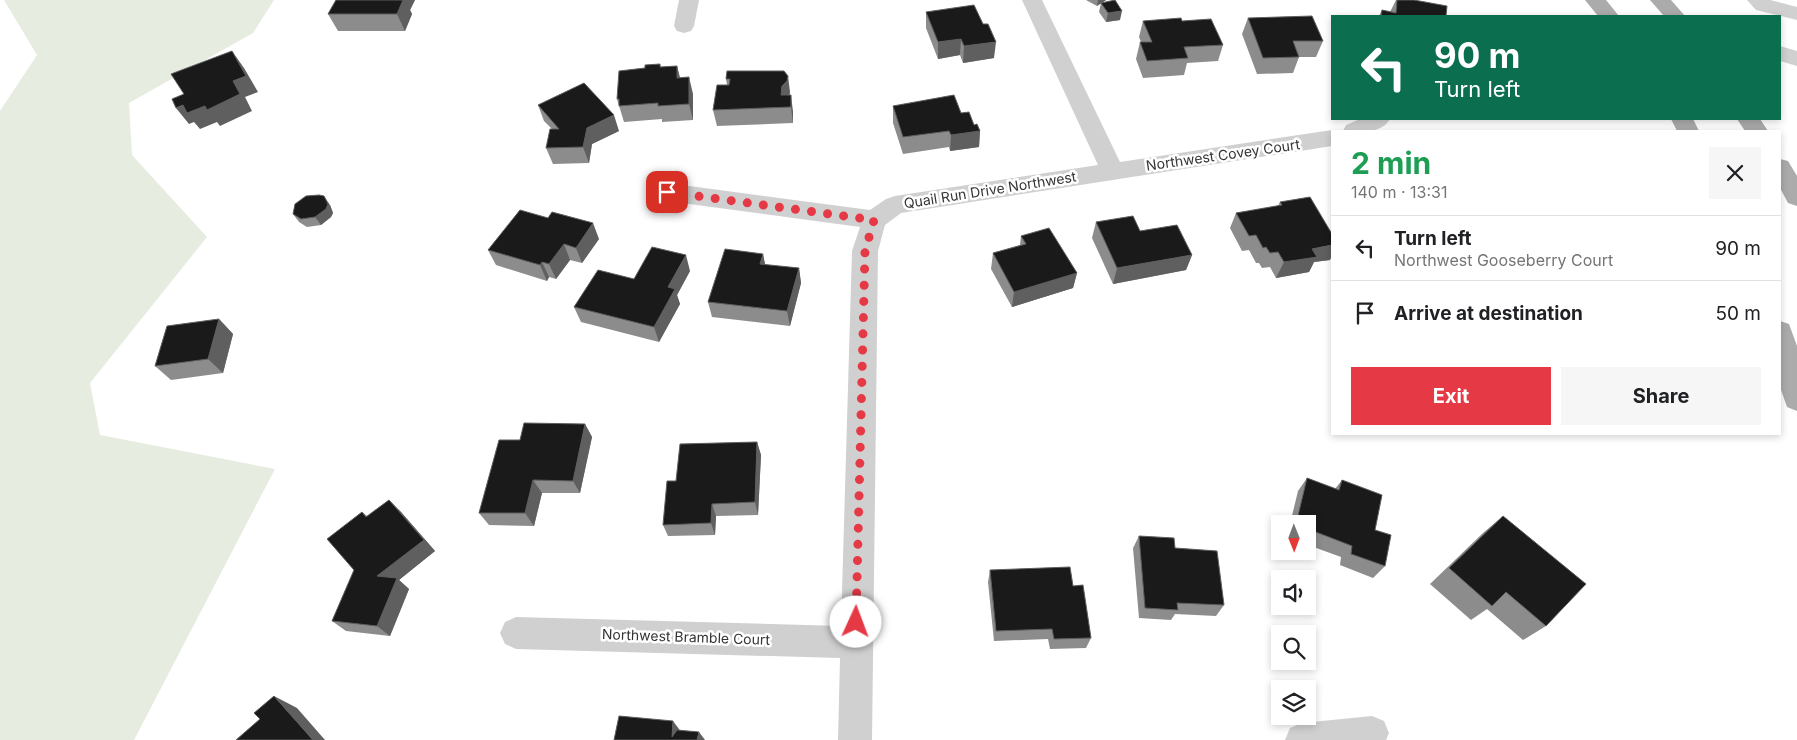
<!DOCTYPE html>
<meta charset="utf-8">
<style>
body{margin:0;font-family:Inter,sans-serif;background:#f6f6f6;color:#202124;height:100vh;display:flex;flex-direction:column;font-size:19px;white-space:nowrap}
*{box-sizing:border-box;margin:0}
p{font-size:16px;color:#757577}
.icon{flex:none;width:28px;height:28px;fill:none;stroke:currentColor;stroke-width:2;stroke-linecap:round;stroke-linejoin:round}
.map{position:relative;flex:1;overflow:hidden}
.details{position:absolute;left:1331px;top:130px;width:450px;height:305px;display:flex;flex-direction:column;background:#fff;border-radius:0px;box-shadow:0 2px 8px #0003}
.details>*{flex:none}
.banner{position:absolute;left:1331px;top:15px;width:450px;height:105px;border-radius:0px;box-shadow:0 2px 8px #0003;background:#0b6e4f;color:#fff;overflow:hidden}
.needle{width:32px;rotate:179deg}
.controls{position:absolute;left:1271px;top:515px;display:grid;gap:10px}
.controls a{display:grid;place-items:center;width:45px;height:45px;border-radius:0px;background:#fff;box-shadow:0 2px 8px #0003;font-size:25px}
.pin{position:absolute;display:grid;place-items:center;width:42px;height:42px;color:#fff;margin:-21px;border-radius:10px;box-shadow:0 2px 8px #0006}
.me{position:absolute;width:55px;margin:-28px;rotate:2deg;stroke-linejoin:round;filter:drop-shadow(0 0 4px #0008)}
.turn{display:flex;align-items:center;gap:18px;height:105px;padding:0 20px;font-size:22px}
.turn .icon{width:65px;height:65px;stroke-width:2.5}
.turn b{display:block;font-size:35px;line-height:42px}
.round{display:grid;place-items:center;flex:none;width:52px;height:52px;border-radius:0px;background:#f6f6f6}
.head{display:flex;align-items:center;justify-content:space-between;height:85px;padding:0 20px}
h1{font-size:30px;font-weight:700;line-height:38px;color:#1e9e55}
.button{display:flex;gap:10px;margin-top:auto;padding:10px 20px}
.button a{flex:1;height:58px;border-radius:0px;background:#e63946;color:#fff;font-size:20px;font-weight:700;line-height:58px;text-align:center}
.button a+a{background:#f6f6f6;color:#202124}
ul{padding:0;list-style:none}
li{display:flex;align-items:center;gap:15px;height:65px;padding:0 20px;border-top:1px solid #e0e0e0}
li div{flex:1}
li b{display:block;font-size:19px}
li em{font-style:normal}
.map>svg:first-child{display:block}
.green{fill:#e6ecdf}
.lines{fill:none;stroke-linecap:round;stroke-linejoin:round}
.minor{fill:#d0d0d0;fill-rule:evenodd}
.major{fill:#ababab;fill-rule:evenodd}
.wall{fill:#8c8c8c}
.shaded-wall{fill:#5f5f5f}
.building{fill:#1a1a1a;stroke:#5f5f5f}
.route{stroke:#e63946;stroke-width:9;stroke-dasharray:0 16.2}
.labels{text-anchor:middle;stroke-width:5;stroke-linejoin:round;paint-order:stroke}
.street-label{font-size:14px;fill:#333;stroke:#fff}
</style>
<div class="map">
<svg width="1797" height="740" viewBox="0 0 1797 740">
<rect width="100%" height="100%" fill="#fff"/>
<polygon class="green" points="4,0 274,0 253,33 129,103 132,155 207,237 90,383 100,435 275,469 134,740 0,740 0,111 37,55"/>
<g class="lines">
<g class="minor">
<polygon points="679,0 699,0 694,26 691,31 684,33 677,31 674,26"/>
<polygon points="1022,0 1042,0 1120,162 1332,130 1336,131 1332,131 1332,146 901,213 885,225 878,251 872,740 838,740 840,658 516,649 505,644 500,633 505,622 516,617 841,626 852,251 860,227 667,201 658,198 655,192 658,186 667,183 870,210 886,199 895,196 1098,165"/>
<polygon points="1747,0 1770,0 1797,7 1797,20 1756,10"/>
<polygon points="1780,46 1797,51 1797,66 1780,61"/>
<path d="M1360,119h30c-9,16 -31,12 -47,12l3,-6z"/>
<polygon points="1372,716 1384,721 1389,733 1386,740 1285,740 1290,728 1302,723"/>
</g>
<g class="major">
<polygon points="1585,0 1606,0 1619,16 1598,16"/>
<polygon points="1650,0 1671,0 1685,16 1664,16"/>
<polygon points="1671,119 1693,119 1699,131 1677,131"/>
<polygon points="1737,119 1760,119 1768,131 1745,131"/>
<polygon points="1780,159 1788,161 1797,176 1797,206 1788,203 1780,188"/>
<polygon points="1780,321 1789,324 1797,346 1797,411 1787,407 1780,387"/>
</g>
</g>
<g class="wall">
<polygon points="336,0 415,0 410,10 412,14 405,31 338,31 328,14"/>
<polygon points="1086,0 1106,0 1102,3 1120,20 1106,22 1099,12 1101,3 1097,6"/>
<polygon points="1396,0 1414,0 1446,16 1379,16 1382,10 1390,12"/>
<polygon points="926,12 983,24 994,58 963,63 960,55 938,59 926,28"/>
<polygon points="1248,18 1323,41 1316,57 1299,57 1293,73 1257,74 1242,34"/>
<polygon points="1143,21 1182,21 1223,45 1218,61 1187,63 1184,75 1143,78 1136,59 1140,42 1141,42 1139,37"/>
<polygon points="660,64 661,67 677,66 680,78 693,94 693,120 662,122 662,119 624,122 617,99 645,68"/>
<polygon points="727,71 790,92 789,95 793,112 793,123 717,126 713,110 727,85 726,79"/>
<polygon points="538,105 619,131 592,144 589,163 553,164 546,148 552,129 544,121"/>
<polygon points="893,106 974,125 980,131 979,147 950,151 949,147 903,154 893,123"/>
<polygon points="1280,202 1330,260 1314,262 1309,272 1276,278 1270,267 1262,268 1259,263 1256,263 1249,250 1242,251 1230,228 1236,213 1278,206"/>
<polygon points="330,205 333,213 331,217 321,225 307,227 299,222 293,214"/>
<polygon points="1096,222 1140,231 1192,255 1186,270 1113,284 1092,238"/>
<polygon points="1021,236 1077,273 1073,288 1012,307 991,269 993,253 1020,245"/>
<polygon points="599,239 582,263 570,260 556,279 549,277 547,281 496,265 488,250"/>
<polygon points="763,254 765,265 799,268 801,283 790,326 712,317 708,302"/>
<polygon points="690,271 677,295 680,304 659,342 581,322 574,307 634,279"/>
<polygon points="219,319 233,334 223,373 171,380 155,366"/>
<polygon points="585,424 592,437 580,493 542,493 534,526 489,525 479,513 520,440"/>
<polygon points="757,442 761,455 758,515 716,516 715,535 668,536 663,525 676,481"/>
<polygon points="1307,478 1335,489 1342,480 1375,530 1385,566 1373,578 1340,565 1341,557 1308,545 1308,524 1290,524 1298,491"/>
<polygon points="389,500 401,512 435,551 399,580 409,589 390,636 346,631 332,621 354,570 362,512 367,516"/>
<polygon points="1503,516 1546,626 1523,640 1487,609 1471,620 1430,584 1483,533"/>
<polygon points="1139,536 1175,548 1224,605 1216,616 1175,614 1171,620 1139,618 1133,548"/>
<polygon points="990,570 1073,586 1091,638 1086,648 1050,649 1048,639 994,641 988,582"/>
</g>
<g class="shaded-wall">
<polygon points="402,0 415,0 410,10 412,14 405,31 397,14"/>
<polygon points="1098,0 1106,0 1097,6"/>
<polygon points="1122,11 1120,20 1106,22 1108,13"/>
<polygon points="961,39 960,55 938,59 938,42"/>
<polygon points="996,42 994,58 963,63 964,46"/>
<polygon points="232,51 244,68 258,92 245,97 252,111 220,126 217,122 200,129 194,122 189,124 176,108 183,105 233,81"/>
<polygon points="677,66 681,82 677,78"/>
<polygon points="788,76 790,92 789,98 781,95 782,86"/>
<polygon points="689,77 693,94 693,120 689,104"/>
<polygon points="791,95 793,112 793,123 791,107"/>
<polygon points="614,115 619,131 592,144 589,163 583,147 587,128"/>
<polygon points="980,131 979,147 950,151 951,135"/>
<polygon points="324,196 330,205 333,213 331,217 321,225 315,217"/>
<polygon points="593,223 599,239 582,263 576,248"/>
<polygon points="564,244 570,260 556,279 549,264"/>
<polygon points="1332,245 1332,256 1330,260 1314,262 1309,272 1276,278 1284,262 1312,249"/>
<polygon points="763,254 766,269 760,264"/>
<polygon points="686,255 690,271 677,295 680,304 659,342 654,327 668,287"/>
<polygon points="1192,255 1186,270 1113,284 1117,268"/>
<polygon points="542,262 549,277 547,281 540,265"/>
<polygon points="799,268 801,283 790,326 787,311"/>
<polygon points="1077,273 1073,288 1012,307 1014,292"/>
<polygon points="219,319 233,334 223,373 208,359"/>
<polygon points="585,424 592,437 580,493 573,481"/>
<polygon points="757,442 761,455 758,515 755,502"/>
<polygon points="533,480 542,493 534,526 525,513"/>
<polygon points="389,500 401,512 435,551 399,580 409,589 390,636 377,626 377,576"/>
<polygon points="712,504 716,516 715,535 711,523"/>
<polygon points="274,696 297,708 325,740 313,740"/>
<polygon points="673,721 682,733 672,737"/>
<polygon points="699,732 705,740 697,740"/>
</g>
<g class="building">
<polygon points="336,0 403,0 397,14 328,14"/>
<polygon points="1115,0 1122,11 1108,13 1101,3"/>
<polygon points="1397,0 1414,0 1447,6 1446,16 1381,16 1382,10 1396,13"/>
<polygon points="974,5 983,24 988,24 996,42 964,46 961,39 938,42 926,12"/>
<polygon points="1312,16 1323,41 1293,41 1299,57 1263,58 1248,18"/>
<polygon points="1181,18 1182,21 1211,19 1223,45 1184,47 1188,58 1147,61 1140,42 1152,42 1143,21"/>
<polygon points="232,51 246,76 233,81 240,94 207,110 205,106 187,113 183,105 176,108 172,99 184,94 171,74"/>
<polygon points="660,64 660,67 677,66 677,78 689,77 689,104 658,106 658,103 619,106 619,99 617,99 619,71 645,68 645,65"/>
<polygon points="727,71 784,71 788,76 787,81 782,86 781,95 791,95 791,107 713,110 717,85 729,85 730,79 726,79"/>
<polygon points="584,83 614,115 587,128 583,147 546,148 550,129 559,129 538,105"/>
<polygon points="954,95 961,113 969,112 974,125 977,124 980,131 951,135 949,131 903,137 893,106"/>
<polygon points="319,195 324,196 328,204 326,209 315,217 301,219 293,214 295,204 306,196"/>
<polygon points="1310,197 1332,234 1332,245 1312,249 1317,257 1284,262 1278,252 1270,253 1266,247 1263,248 1256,235 1249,236 1236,213 1282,205 1280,202"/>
<polygon points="520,210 548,218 552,212 593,223 576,248 564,244 549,264 542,262 540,265 488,250"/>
<polygon points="1133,216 1140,231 1177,225 1192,255 1117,268 1096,222"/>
<polygon points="1049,228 1077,273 1014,292 993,253 1026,244 1021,236"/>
<polygon points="652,247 686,255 668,287 675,289 654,327 574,307 598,270 634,279"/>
<polygon points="725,249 763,254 760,264 799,268 787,311 708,302"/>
<polygon points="219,319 208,359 155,366 167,326"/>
<polygon points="524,423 585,424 573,481 533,480 525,513 479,513 499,440 520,440"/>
<polygon points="757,442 755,502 712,504 711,523 663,525 667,481 676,481 680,444"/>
<polygon points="1307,478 1339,490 1342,480 1382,495 1375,530 1391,535 1385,566 1351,554 1352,546 1308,529 1308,524 1296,524"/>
<polygon points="389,500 424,540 377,576 397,578 377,626 332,621 354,570 327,539 362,512 366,517"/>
<polygon points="1503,516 1586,584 1546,626 1506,592 1492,606 1449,568"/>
<polygon points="1139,536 1174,538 1175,548 1217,551 1224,605 1177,603 1178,610 1145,608"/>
<polygon points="1070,567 1073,586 1083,585 1091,638 1054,639 1052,629 996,631 990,570"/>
<polygon points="274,696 313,740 236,740 260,719 254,713"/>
<polygon points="619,716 673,721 672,737 677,730 699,732 697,740 614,740"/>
</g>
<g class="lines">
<polyline class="route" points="667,192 874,220 865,251 856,622"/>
</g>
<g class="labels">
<g class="street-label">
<text transform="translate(1223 155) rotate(-8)" y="5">Northwest Covey Court</text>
<text transform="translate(990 190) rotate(-9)" y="5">Quail Run Drive Northwest</text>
<text transform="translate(686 637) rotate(2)" y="5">Northwest Bramble Court</text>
</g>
</g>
</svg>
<div class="controls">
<a><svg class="needle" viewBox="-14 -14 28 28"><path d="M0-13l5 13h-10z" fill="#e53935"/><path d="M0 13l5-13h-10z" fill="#757577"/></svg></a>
<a><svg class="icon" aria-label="sound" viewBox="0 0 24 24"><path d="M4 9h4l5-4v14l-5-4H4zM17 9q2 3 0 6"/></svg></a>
<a><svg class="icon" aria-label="search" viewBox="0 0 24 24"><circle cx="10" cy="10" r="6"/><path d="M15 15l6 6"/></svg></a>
<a><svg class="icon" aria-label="layers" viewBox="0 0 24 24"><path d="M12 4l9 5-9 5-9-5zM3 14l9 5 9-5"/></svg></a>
</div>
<div class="pin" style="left:667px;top:192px;background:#d93025"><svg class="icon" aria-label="arrive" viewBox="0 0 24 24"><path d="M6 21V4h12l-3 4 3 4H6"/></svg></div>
<svg class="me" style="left:856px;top:622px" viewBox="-20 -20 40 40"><circle r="19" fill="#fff"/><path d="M0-13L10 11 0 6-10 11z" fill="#e63946"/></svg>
<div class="banner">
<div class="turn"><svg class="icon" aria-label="left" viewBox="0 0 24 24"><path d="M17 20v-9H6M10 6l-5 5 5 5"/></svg><div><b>90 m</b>Turn left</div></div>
</div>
<section class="details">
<div class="head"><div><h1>2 min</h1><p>140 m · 13:31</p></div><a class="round"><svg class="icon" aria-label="close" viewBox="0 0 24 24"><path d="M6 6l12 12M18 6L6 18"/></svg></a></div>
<ul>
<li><svg class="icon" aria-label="left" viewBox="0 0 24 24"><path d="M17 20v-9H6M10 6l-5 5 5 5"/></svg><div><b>Turn left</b><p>Northwest Gooseberry Court</p></div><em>90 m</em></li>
<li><svg class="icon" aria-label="arrive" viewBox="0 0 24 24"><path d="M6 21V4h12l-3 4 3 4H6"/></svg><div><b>Arrive at destination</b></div><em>50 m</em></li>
</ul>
<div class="button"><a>Exit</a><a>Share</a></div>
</section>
</div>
